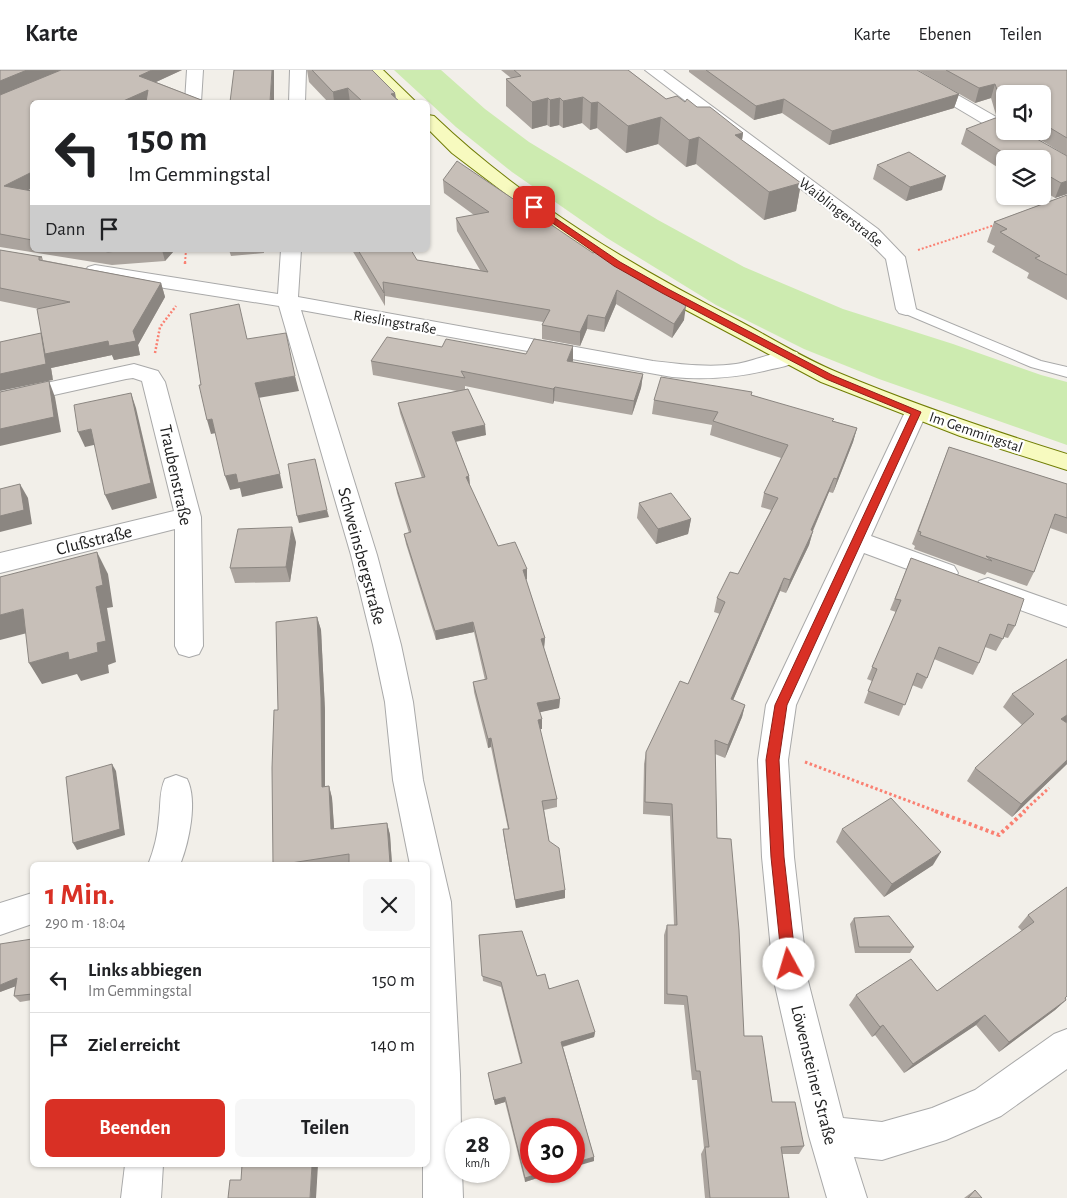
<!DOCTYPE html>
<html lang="de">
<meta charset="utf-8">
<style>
body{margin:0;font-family:"Alegreya Sans",sans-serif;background:#f6f6f6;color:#202124;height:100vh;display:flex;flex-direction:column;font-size:19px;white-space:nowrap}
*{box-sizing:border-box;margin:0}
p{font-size:16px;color:#757577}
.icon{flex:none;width:28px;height:28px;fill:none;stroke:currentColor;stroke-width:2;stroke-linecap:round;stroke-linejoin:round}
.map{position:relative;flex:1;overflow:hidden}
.details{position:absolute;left:30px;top:792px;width:400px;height:305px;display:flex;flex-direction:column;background:#fff;border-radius:8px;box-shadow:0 1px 4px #0004}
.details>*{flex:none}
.banner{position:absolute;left:30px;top:30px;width:400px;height:152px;border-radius:8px;box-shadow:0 1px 4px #0004;background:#fff;color:#202124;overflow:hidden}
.fabs{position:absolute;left:996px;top:15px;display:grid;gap:10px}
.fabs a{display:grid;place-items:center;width:55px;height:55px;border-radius:8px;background:#fff;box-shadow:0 1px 4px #0004;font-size:25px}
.speed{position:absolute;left:445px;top:1048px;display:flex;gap:10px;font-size:25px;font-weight:700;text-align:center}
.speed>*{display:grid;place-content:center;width:65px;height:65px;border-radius:50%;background:#fff;box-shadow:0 1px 4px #0004;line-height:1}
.speed small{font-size:12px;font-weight:400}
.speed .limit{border:8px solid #d22;background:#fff;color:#111}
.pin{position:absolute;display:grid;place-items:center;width:42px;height:42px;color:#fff;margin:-21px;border-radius:10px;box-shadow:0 2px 8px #0006}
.me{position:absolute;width:55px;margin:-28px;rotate:354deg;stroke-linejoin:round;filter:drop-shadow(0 0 4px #0008)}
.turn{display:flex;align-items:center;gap:18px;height:105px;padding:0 15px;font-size:22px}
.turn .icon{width:65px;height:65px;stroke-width:2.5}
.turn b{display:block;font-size:35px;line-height:42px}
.then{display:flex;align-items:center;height:48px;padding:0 15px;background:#0003;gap:10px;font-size:19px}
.round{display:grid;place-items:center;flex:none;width:52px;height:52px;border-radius:8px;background:#f6f6f6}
.head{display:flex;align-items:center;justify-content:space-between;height:85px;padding:0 15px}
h1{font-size:30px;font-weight:600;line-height:38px;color:#d93025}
.action{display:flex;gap:10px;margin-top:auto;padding:10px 15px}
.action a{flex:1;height:58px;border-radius:8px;background:#d93025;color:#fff;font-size:20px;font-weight:600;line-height:58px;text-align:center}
.action a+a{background:#f6f6f6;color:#202124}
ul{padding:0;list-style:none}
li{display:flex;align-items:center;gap:15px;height:65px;padding:0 15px;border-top:1px solid #e0e0e0}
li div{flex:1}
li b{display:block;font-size:19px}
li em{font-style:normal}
header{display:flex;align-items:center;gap:30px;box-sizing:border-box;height:70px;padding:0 25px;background:#fff;border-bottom:1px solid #e0e0e0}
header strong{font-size:24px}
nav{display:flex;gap:28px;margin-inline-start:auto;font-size:18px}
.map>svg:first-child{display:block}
.grass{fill:#cdebb0}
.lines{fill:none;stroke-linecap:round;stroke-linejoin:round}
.lane-casing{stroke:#a9a9a9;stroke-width:2}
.street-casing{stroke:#a9a9a9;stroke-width:2}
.secondary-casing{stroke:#707d05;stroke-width:2}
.path-far3{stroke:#fa8072;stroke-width:2;stroke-dasharray:2 2;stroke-linecap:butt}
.path-far2{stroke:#fa8072;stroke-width:2.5;stroke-dasharray:2 2;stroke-linecap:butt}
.path-far1{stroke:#fa8072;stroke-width:3;stroke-dasharray:2.5 2.5;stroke-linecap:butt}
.path{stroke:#fa8072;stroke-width:4;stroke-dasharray:3 3;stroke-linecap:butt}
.lane{fill:#fff;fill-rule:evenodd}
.street{fill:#fff;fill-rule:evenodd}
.secondary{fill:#f7fabf;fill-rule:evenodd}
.wall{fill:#aba49e}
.shaded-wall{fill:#8b8681}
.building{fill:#c7bfb8;stroke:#8b8681}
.route{fill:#d93025;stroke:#8d1f18}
.labels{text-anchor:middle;stroke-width:4.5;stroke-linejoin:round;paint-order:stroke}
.far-street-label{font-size:15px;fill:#222;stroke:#fff}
.street-label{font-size:18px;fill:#222;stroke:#fff}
</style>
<header>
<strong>Karte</strong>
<nav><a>Karte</a><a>Ebenen</a><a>Teilen</a></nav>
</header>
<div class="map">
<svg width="1067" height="1128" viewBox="0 0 1067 1128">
<rect width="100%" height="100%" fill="#f2efe9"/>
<polygon class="grass" points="394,0 441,0 485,39 529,72 658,150 744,197 843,239 953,274 1041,305 1067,312 1067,375 879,309 804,279 716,235 607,168 512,102 456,57"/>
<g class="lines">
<g class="lane-casing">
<polygon id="lane" points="906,235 1041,291 1067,297 1067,307 1031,297 901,242 899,239 901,236"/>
</g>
<g class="street-casing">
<g id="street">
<polygon points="187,0 203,0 201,32 185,32"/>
<polygon points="290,0 306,0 305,32 289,32"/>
<polygon points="645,0 663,0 878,159 905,187 916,239 913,243 906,245 899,243 896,239 886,189 864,167"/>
<polygon points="895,0 914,0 1005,52 1005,61 1012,61 1005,64 999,63 898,3"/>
<path d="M281,180h20l-3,47 355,64c27,3 55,7 83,3 18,-2 44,-16 61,-12l3,5c-6,8 -18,10 -28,12 -34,9 -65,11 -100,8l-371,-67 76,245 24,90 12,57 10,78 28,122 9,172 1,55h-5v42h6l1,27h-40v-33h5v-300h-18l-17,-85 -8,-78 -12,-57 -22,-90 -72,-249 -184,-29 -7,-2 -3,-4 3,-4 7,-2 183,29z"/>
<polygon points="134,294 158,301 165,312 201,447 203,576 199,584 189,587 179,584 175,576 175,459 0,503 0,483 174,441 142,311 133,308 126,309 0,337 0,323"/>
<polygon points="916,335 924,337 927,342 871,466 954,496 958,503 954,510 945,513 864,483 796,635 788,690 794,787 808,911 843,1048 882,1052 932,1038 975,1020 1054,964 1067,959 1067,999 1001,1046 946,1070 882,1090 854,1087 867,1128 827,1128 809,1066 774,911 762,787 758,690 766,635 905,342 908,337"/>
<polygon points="988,508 1067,536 1067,557 979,525 975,518 979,511"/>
<path d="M176,705l11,4c11,22 2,63 -7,86h-32c6,-15 10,-31 11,-47 2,-14 0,-26 6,-39z"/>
<polygon points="32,823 32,854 0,865 0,833"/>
<polygon points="125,1095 163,1095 161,1128 121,1128"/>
</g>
</g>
<g class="secondary-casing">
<g id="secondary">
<polygon points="366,0 383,0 416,32 399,32"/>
<path d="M428,45l6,1c90,86 198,150 307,206 32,17 64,37 98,51 74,31 151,57 228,81v16l-107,-34 -139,-54 -163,-87 -90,-54 -116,-88 -24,-24z"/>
</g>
</g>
<g class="path-far3">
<polyline points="918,180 995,155"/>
<polyline points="185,193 186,180"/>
</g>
<g class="path-far2">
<polyline points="185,194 185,192"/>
<polyline points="155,283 160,257 176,236"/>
</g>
<g class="path-far1">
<polyline points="805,692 938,742"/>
<polyline points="1023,742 1049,718"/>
</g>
<polyline class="path" points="935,741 999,765 1025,741"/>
<use href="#lane" class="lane"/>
<use href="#street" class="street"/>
<use href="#secondary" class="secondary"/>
</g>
<g class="wall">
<polygon points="0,0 182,0 156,12 204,31 204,32 32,32 32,118 28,120 32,121 32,180 173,180 173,182 165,191 112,195 0,177"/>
<polygon points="307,0 372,0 395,23 396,28 400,32 328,32 309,12"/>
<polygon points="501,0 628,0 666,29 685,32 697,37 743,63 742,70 801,113 796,141 764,150 696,94 686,97 658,74 626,83 597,58 590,60 582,53 563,58 559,55 550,57 547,55 532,59 506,36 506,9 511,8"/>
<polygon points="689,0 917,0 959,24 954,38 829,75 782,43 754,50 689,2"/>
<polygon points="918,0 1067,0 1067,86 1026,61 1042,61 1042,24 1005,24 1005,51 996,45 991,28 975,33"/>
<polygon points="966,59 1067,86 1067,124 1055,128 1042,120 1042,89 1005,89 1005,102 961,74"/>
<polygon points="877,95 942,120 906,131 873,109"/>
<polygon points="443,110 684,250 672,268 616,234 604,262 587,259 580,276 542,269 542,255 543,252 385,226 385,236 352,180 411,180 417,190 480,200 457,161 456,148 474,145 444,123"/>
<polygon points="1067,125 1067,230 1027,208 1029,203 992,182 995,176 987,172 994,152"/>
<polygon points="0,180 42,187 43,190 161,213 165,227 138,275 140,285 114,290 112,285 51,298 53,310 41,263 39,239 0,231"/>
<polygon points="229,180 264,180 264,183 231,186"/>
<polygon points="442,277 526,284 643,304 641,318 632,345 554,331 553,334 465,316 465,320 486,365 456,372 469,406 470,416 498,476 527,499 527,509 526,510 545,568 544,578 560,629 559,638 539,642 542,659 540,659 557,729 557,737 544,740 549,771 565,820 565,828 516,838 504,768 503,759 508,759 491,677 488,678 474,622 473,612 485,610 474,562 436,570 406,474 404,464 409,463 397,423 395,413 422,408 400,343 398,333 457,321 373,305 371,291"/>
<polygon points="752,325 833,351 857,358 853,372 833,423 829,422 813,461 809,475 786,523 780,521 733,630 745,635 742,647 725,688 715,684 717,768 744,966 772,1032 804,1076 799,1084 782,1084 789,1128 705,1128 701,1084 704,1078 697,1010 692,1010 684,935 664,934 664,865 667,855 674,855 670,746 643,744 644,694 646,682 688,614 720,544 714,542 717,528 738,504 771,440 761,437 764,423 781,388 710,365 712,355 652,344 654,330"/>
<polygon points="949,377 1067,414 1067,464 1050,458 1034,502 1027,516 987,502 985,505 914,479 915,476 912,474"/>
<polygon points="639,433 691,449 688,464 656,474 637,448"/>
<polygon points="296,472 290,512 235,513 230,498"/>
<polygon points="911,488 1015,556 1008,568 1004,567 996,581 985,577 979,593 973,605 934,589 927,608 922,619 912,615 899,646 864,633 872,611 867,609 896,542 890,540"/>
<polygon points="317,547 321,560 325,641 325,716 329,716 332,728 334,759 387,753 390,765 392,795 273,795"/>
<polygon points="1067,589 1067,652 1066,653 1067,653 1067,694 1012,747 967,711 975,698 1022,655 1003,637 1012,624"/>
<polygon points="842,759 933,795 884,827 836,772"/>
<polygon points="1067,817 1066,930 1055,940 999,982 976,955 904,1003 875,965 872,967 849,935 856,925 937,921 1022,861 1018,857 1028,845"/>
<polygon points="854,848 914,877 910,883 855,883 850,854"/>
<polygon points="479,865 537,906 595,962 594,967 563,977 594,1087 594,1091 531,1101 559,1101 525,1112 505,1032 495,1035 488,1003 521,994 501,917 483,911"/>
<polygon points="32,869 32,930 20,932 14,926 15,916 0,922"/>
<polygon points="975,1120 982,1128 964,1128"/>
</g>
<g class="shaded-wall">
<polygon points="27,0 61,0 0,26 0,11"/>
<polygon points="152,0 182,0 143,18 139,6"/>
<polygon points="272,0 274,0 274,32 270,32"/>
<polygon points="995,14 991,28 975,33 979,18"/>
<polygon points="348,18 350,32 334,32 333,22"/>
<polygon points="148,20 151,32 121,32"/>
<polygon points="395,23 396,32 391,24"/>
<polygon points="959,24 954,38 829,75 832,61"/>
<polygon points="583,27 582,53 563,58 563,31"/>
<polygon points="548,28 547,55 532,59 532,32"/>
<polygon points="560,28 559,55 550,57 550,30"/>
<polygon points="784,29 782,43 754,50 756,36"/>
<polygon points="598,32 597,58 590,60 591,33"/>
<polygon points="661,47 658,74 626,83 628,56"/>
<polygon points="743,63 739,90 735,65"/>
<polygon points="699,67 696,94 686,97 689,70"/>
<polygon points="1015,86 1014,89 1009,89 1010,87"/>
<polygon points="32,102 32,118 9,130 4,116"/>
<polygon points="946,106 942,120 906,131 910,117"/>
<polygon points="1067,111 1067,124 1055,128 1061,113"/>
<polygon points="801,113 796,141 764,150 769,122"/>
<polygon points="162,180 173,180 173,182 165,191"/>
<polygon points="383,212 385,226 385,236 384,223"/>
<polygon points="161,213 165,227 138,275 140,285 114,290 112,285 51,298 53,310 0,321 0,304 41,263 133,261"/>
<polygon points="617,220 616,234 604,262 605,248"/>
<polygon points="686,236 684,250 672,268 674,254"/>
<polygon points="588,245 587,259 580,276 580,262"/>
<polygon points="573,276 573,291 566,305 567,291"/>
<polygon points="643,304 641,318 632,345 634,331"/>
<polygon points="295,306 299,321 258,328 255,313"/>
<polygon points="49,311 55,327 61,362 0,376 0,359"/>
<polygon points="555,317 554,331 553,334 553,319"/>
<polygon points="131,323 136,338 157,428 112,440 105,425"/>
<polygon points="212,349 216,363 211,364 207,350"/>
<polygon points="485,355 486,365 453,372 452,362"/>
<polygon points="857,358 853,372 833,423 837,409"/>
<polygon points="91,359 98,374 85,377 78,362"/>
<polygon points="236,404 280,404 283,418 242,427 240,418 230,420 225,406"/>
<polygon points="469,406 470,417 466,407"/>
<polygon points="834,408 829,422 807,474 811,460"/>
<polygon points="20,414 28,428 32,454 0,462 0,446"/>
<polygon points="327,440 329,447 299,453 297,446"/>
<polygon points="691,449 688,464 656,474 658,459"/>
<polygon points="292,457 296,472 290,512 286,497"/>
<polygon points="813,461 809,475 786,523 790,510"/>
<polygon points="97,482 108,504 113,537 107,538 116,592 108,595 109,603 81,611 77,604 42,614 29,593 97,573 96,517"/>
<polygon points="527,499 527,509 523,510 523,500"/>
<polygon points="784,508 780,521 728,642 731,629"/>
<polygon points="23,539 35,561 0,570 0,545"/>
<polygon points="317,547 321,560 325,641 325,729 322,717"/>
<polygon points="473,552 474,562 436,570 435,561"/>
<polygon points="545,568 544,578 541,579 541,569"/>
<polygon points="560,629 559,638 537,643 537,633"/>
<polygon points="745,635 742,647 725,688 728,675"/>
<polygon points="1067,645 1067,652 1051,662 1061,649"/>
<polygon points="542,649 542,659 538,659 538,650"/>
<polygon points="491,668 491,677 488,678 488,669"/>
<polygon points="1067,690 1067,694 1012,747 1021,734"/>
<polygon points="112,694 116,701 125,765 77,780 73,773"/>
<polygon points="329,716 332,728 335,771 331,759"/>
<polygon points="387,753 390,765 392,795 390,795 390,793"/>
<polygon points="941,782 933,795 884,827 892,814"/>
<polygon points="565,820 565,828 516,838 515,830"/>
<polygon points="17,908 22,914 0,922 0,915"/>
<polygon points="1066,930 1055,940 999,982 1009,972"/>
<polygon points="985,945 976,955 904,1003 913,994"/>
<polygon points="883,955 875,965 872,967 880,957"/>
<polygon points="595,962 594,967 561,977 561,972"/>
<polygon points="505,1027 505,1032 495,1035 494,1030"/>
<polygon points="594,1087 594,1091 574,1097 574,1093"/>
<polygon points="312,1095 318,1095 316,1128 310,1128"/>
<polygon points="547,1101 559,1101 525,1112 525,1108"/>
</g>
<g class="building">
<polygon points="0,0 27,0 0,11"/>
<polygon points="61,0 152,0 139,6 204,31 202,32 146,32 148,20 121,32 32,32 32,102 4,116 32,121 32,170 0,164 0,25"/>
<polygon points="234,0 272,0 270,32 230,32"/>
<polygon points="312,0 372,0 395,23 391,24 400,32 363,32 348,18 333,22"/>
<polygon points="514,0 628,0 666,29 677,26 685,32 687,29 697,37 710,37 743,63 735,65 801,113 769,122 699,67 689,70 661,47 628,56 598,32 591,33 583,27 563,31 560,28 550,30 548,28 532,32 506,9 521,6"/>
<polygon points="706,0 917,0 959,24 832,61 784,29 756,36"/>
<polygon points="946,0 1067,0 1067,68 1042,53 1042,24 1005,24 1005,33 1001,31 995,14 979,18"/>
<polygon points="998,47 1005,51 1005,61 1023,61 1067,86 1067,111 1061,113 1042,102 1042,89 1020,89 1015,86 1010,87 966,59"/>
<polygon points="909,82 946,106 910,117 877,95"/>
<polygon points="457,91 593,183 600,180 686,236 674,254 617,220 605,248 588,245 580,262 542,255 550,240 383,212 384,223 358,180 411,180 417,190 488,202 456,148 489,142 443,110"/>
<polygon points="1067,125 1067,205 1035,188 1040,186 1000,162 1007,159 994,152"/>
<polygon points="0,180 42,187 39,187 39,190 161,213 133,261 136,271 109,276 108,271 45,284 37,239 70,232 0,218"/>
<polygon points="98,180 127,180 108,182"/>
<polygon points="239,234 247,269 286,263 295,306 255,313 280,404 238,413 236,404 225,406 212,349 207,350 199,315 201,315 190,244"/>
<polygon points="41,263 46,294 0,304 0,272"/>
<polygon points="387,267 442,277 446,269 526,284 534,269 573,276 567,291 643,304 634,331 555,317 553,319 461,301 465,308 371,291"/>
<polygon points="661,307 752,322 751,325 834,349 832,351 857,358 837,409 834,408 811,460 813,461 790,510 784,508 731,629 745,635 728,675 715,670 717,768 731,769 739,860 744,966 762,966 772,1032 795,1032 804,1076 781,1077 789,1128 710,1128 705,1077 709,1077 700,1001 696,1001 687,926 667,924 667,855 677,855 672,734 645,732 646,682 680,611 688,614 725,532 717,528 730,502 738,504 778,428 764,423 788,375 713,351 718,342 654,330"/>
<polygon points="49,311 54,347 0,359 0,322"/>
<polygon points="468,319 485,355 452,362 469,406 466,407 498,476 515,472 527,499 523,500 541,556 545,568 541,569 560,629 537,633 542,649 538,650 557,729 542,731 549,771 559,778 565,820 515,830 503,759 509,759 491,668 488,669 473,612 487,609 473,552 435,561 404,464 411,462 395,413 425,407 398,333"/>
<polygon points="131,323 151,413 105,425 91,359 78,362 74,335"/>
<polygon points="949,377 1067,414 1067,448 1055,444 1034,502 986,486 992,491 920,465 921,462 918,461"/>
<polygon points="315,389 327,440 297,446 288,394"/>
<polygon points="20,414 24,440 0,446 0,419"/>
<polygon points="671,423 691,449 658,459 639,433"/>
<polygon points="292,457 286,497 230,498 238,459"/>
<polygon points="97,482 103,515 96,517 106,571 97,573 98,582 69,590 68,582 29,593 23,539 0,545 0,507"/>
<polygon points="911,488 1024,529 1015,556 1008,554 1003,569 990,564 979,593 939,577 927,608 917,603 905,635 868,621 877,599 872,597 901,530 895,529"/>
<polygon points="317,547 321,628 322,717 329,716 331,759 387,753 390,793 370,795 349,795 349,784 278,795 273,795 272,698 274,640 278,640 276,552"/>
<polygon points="1067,589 1067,645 1061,649 1067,653 1067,690 1021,734 975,698 1034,644 1012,624"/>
<polygon points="112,694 120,759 73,773 66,707"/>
<polygon points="891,728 941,782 892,814 842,759"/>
<polygon points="1067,817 1067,926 1065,928 1066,930 1009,972 985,945 913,994 883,955 880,957 856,925 911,889 937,921 1034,852 1028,845"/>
<polygon points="889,846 914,877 859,877 854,848"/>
<polygon points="522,861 537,906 545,904 549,919 578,910 595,962 561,972 594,1087 574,1093 574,1059 531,1059 531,1101 547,1101 525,1108 505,1027 494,1030 488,1003 522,993 501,912 482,906 479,865"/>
<polygon points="32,869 32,924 14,926 17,908 0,915 0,874"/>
<polygon points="242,1095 312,1095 310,1128 228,1128 230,1110 241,1110"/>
<polygon points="975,1120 982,1128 968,1128"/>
</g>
<polygon class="route" points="531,135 536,135 620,192 668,219 832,305 921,342 787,635 779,690 784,787 796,894 794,898 789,900 784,898 782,894 771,787 766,690 775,635 911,344 826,309 662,223 614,196 531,138"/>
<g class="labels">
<g class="far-street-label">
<text transform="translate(841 142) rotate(38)" y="5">Waiblingerstraße</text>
<text transform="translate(395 252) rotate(10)" y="5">Rieslingstraße</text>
<text transform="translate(976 362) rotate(19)" y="5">Im Gemmingstal</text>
</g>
<g class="street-label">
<text transform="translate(176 405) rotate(78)" y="6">Traubenstraße</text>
<text transform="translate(94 470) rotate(-14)" y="6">Clußstraße</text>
<text transform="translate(362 486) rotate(75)" y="6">Schweinsbergstraße</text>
<text transform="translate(814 1005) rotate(76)" y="6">Löwensteiner Straße</text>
</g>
</g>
</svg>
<div class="fabs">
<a><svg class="icon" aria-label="sound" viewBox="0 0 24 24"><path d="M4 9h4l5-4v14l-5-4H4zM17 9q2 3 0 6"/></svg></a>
<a><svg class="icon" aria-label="layers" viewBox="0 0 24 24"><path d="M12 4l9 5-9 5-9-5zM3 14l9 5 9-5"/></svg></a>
</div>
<div class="speed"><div>28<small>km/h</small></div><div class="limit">30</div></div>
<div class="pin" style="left:534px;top:137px;background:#d93025"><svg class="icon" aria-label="arrive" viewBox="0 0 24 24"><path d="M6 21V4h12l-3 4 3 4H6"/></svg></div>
<svg class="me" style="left:789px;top:894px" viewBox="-20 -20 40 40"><circle r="19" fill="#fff"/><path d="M0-13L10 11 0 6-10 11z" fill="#d93025"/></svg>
<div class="banner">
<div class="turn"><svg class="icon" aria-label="left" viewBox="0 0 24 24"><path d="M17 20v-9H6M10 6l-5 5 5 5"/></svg><div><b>150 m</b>Im Gemmingstal</div></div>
<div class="then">Dann<svg class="icon" aria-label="arrive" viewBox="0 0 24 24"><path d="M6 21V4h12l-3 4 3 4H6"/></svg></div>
</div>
<section class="details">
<div class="head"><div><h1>1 Min.</h1><p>290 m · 18:04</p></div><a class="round"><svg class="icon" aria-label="close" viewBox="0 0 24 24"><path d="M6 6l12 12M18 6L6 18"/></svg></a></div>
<ul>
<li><svg class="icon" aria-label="left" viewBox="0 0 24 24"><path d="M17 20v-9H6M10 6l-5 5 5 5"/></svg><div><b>Links abbiegen</b><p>Im Gemmingstal</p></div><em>150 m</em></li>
<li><svg class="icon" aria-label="arrive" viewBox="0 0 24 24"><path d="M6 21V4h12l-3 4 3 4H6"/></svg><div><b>Ziel erreicht</b></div><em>140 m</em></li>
</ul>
<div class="action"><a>Beenden</a><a>Teilen</a></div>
</section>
</div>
